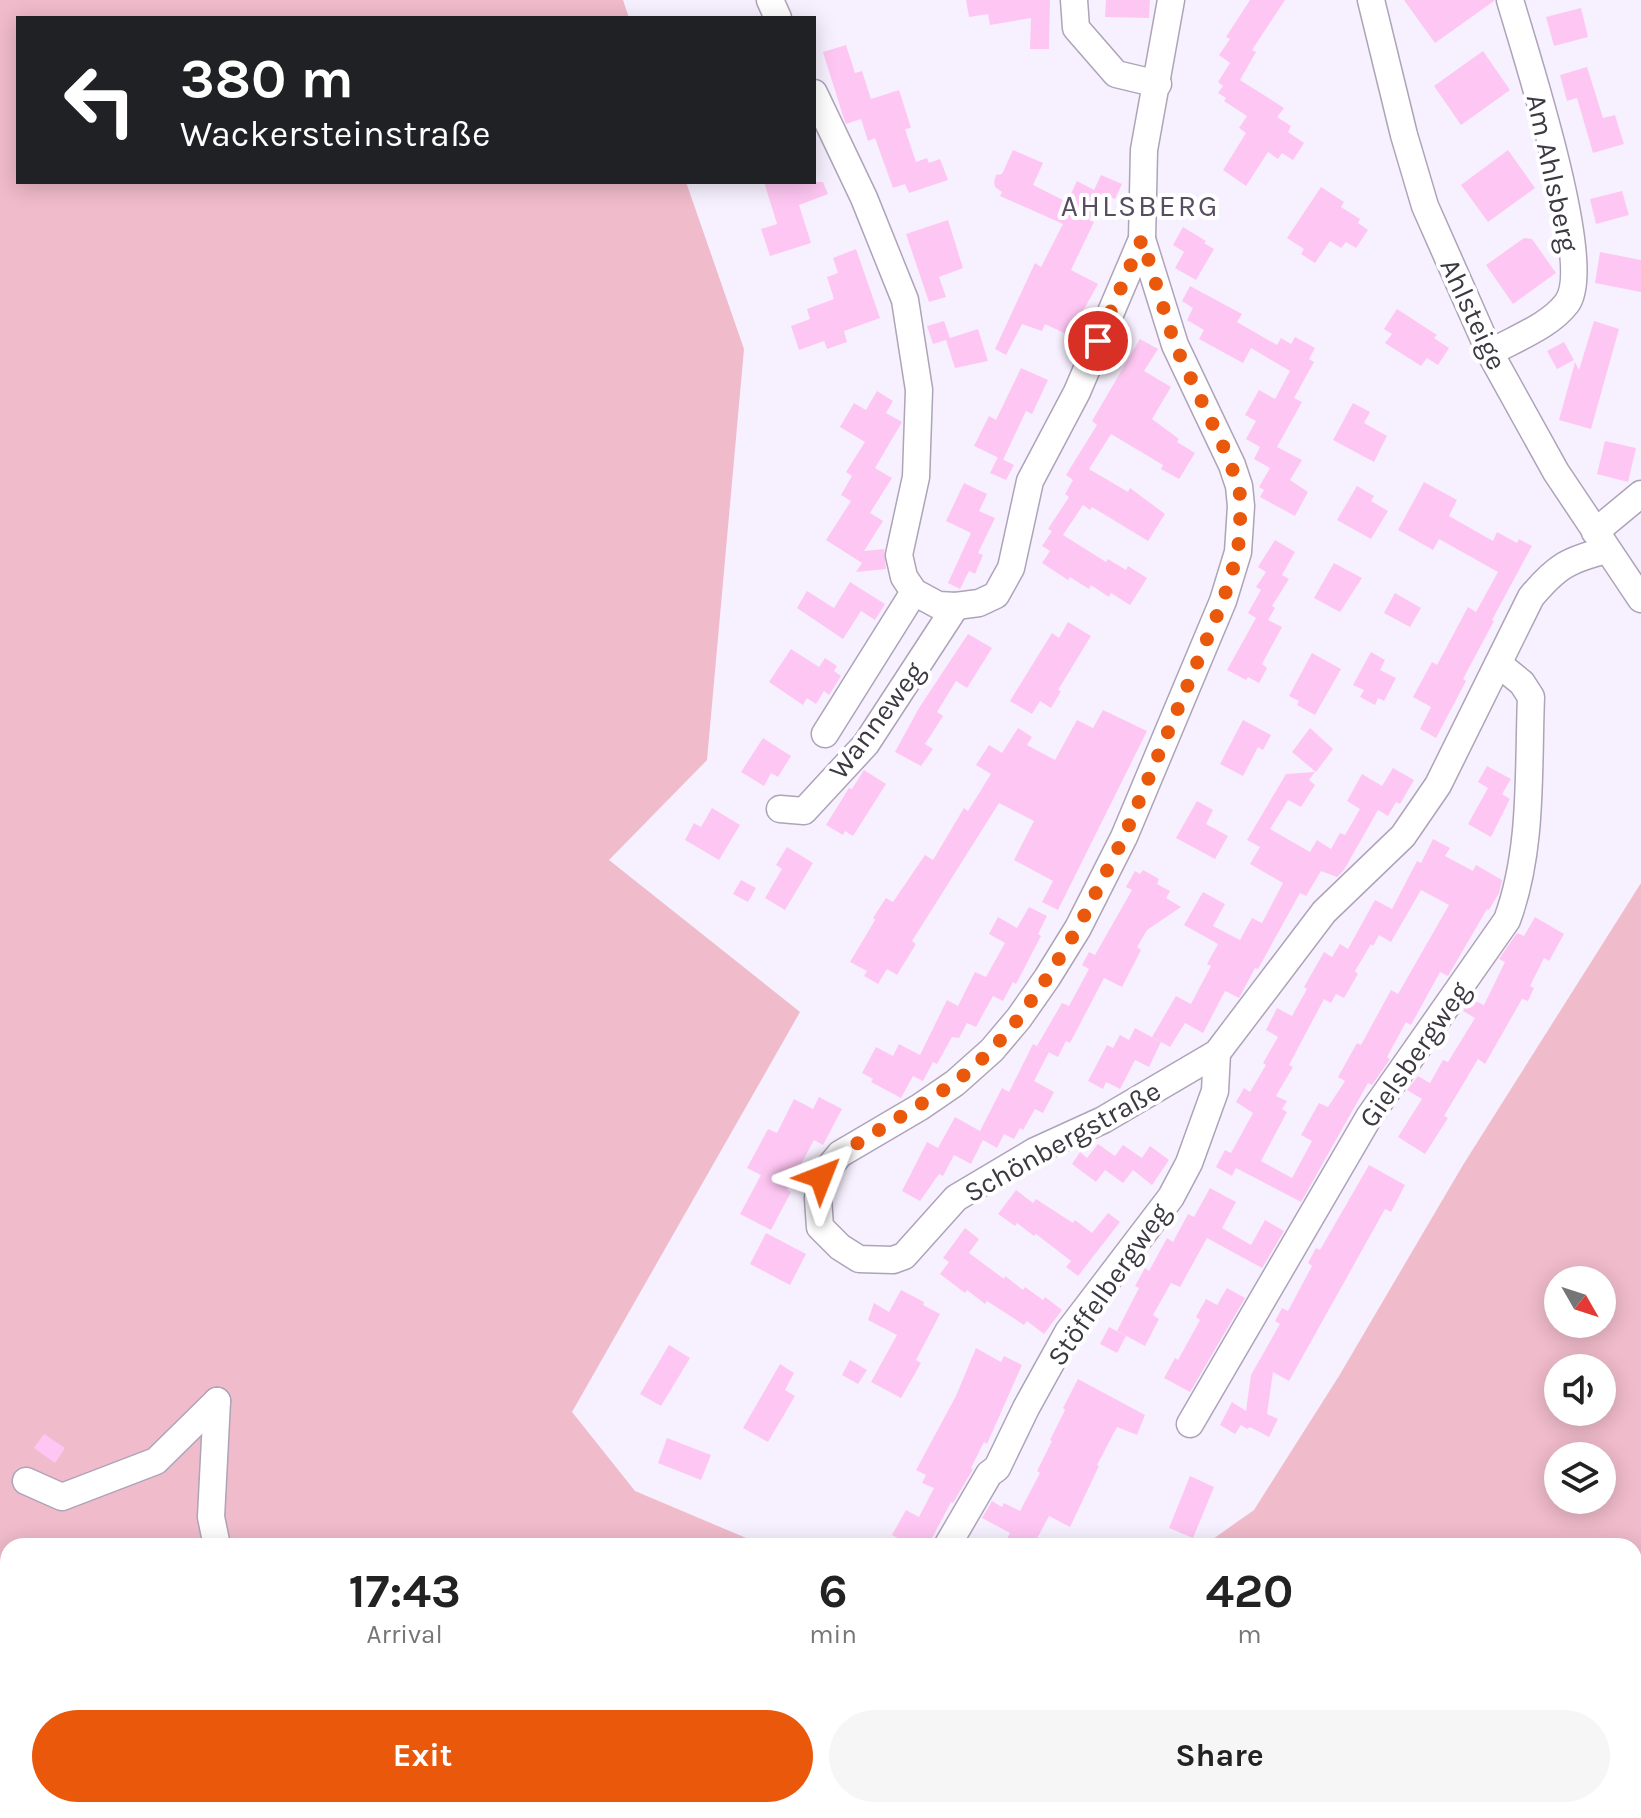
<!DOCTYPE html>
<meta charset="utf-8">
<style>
body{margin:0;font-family:Karla,sans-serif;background:#f6f6f6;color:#222;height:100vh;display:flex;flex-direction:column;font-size:30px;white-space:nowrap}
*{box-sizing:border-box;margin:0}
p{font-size:26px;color:#767676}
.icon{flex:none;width:44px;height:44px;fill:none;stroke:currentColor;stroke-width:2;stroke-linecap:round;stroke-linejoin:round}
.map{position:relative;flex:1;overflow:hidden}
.side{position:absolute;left:0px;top:1538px;width:1642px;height:280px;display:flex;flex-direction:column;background:#fff;border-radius:24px 24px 0 0;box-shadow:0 4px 20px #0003}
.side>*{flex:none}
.hud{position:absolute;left:16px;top:16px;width:800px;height:168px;border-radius:0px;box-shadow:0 4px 20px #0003;background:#202124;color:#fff;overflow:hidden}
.needle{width:52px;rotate:129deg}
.buttons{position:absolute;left:1544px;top:1266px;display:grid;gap:16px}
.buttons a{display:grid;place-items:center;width:72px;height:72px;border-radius:50%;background:#fff;box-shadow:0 4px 20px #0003;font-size:40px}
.pin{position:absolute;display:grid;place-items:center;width:68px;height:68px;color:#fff;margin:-34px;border:4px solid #fff;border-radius:50%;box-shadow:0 2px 8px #0007}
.me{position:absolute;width:88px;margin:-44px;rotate:45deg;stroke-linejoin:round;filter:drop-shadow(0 0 6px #0008)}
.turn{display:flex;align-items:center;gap:28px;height:168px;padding:0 32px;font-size:36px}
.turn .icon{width:104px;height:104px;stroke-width:2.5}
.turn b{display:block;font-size:56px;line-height:68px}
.eta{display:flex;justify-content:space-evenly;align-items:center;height:136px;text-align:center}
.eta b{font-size:48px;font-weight:700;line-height:56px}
.cta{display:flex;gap:16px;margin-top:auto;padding:16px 32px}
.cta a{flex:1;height:92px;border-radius:48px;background:#ea580c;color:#fff;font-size:32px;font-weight:700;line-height:92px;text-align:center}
.cta a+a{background:#f6f6f6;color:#222}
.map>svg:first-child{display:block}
.green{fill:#f0bbcb;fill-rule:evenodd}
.building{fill:#fec7f3;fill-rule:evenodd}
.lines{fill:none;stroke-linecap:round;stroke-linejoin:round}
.minor-casing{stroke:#aea3b9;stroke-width:29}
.minor{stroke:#fff;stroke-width:26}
.route{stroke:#ea580c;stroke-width:14;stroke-dasharray:0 25.2}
.labels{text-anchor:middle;stroke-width:8;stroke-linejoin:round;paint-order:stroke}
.street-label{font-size:28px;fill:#3d3942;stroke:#fff}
.neighbourhood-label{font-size:30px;letter-spacing:2px;fill:#574d60;stroke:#fff}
</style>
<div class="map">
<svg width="1641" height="1818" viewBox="0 0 1641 1818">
<rect width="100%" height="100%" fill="#f7f0fe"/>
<g class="green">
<polygon points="0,0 623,0 629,18 18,18 18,182 686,182 744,349 707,760 609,860 800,1012 572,1412 635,1491 765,1546 234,1546 232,1544 8,1546 8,1810 1371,1810 1367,1818 0,1818"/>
<path d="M1641,883v862l-7,-5v-194h-431l51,-36 85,-134 124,-211zM1558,1280h44v44h-44zM1558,1368h44v44h-44zM1558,1456h44v44h-44z"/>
<polygon points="1402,1810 1609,1810 1605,1818 1398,1818"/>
</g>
<g class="building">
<polygon points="966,0 1050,0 1049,49 1030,49 1031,18 990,25 988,14 969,17"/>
<polygon points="1106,0 1150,0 1149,18 1105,17"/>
<polygon points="1250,0 1285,0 1252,50 1256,52 1240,80 1284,108 1277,117 1291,126 1288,132 1304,143 1293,160 1282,153 1278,159 1268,152 1246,186 1223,170 1246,133 1239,128 1247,116 1224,101 1226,98 1218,93 1223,86 1218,82 1230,63 1219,55 1230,39 1226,37"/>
<polygon points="1404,0 1494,0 1494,1 1435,43"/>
<polygon points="1581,8 1588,37 1554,46 1546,17"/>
<polygon points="846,45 855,73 862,71 871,99 899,90 911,128 905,129 916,162 927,158 929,163 940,159 948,180 909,193 905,184 893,188 875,138 868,141 861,119 846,124 843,116 823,52"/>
<polygon points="1483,51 1510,90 1461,125 1434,86"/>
<polygon points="1587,67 1603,118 1615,115 1624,144 1593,153 1577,98 1567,101 1560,75"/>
<polygon points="1013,150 1043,163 1033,185 1067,202 1077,181 1094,190 1101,175 1122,184 1115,199 1100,193 1102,194 1089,220 1094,222 1071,270 1098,284 1083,311 1092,315 1081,341 1045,324 1042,331 1022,324 1006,355 995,349 1035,263 1041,267 1063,224 1000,196 1002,192 995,187 994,182 996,175 1002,174"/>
<polygon points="1508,150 1535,188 1488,222 1461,185"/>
<polygon points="764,182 823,182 828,194 799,205 811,243 770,256 761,229 777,224"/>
<polygon points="1321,187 1344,202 1341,207 1360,219 1358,223 1368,230 1356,248 1346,242 1341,248 1330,241 1315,263 1301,254 1304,249 1287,238"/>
<polygon points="1622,191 1629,215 1596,224 1590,199"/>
<polygon points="948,220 963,268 939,277 946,297 929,302 906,234"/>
<polygon points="1183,227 1206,241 1204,243 1214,249 1196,280 1175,268 1184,252 1173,245"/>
<polygon points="1524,238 1532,239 1556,273 1513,304 1486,265"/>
<polygon points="856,249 880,318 844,331 847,342 827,349 824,341 799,350 791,326 810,319 807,309 834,299 827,277 838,273 833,258"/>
<polygon points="1600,252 1641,260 1641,292 1595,283"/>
<polygon points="1190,286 1242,314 1237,322 1277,345 1281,338 1291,344 1295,337 1315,348 1309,359 1314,362 1294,398 1302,402 1277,447 1302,460 1290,480 1308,492 1295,516 1260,497 1264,490 1259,487 1270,468 1254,459 1260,447 1246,439 1256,421 1245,415 1259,390 1275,399 1290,371 1251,348 1243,363 1199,339 1204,330 1187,320 1193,308 1182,301"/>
<polygon points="1397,309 1437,335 1434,338 1449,348 1438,365 1427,358 1421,366 1385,343 1392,334 1384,329"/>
<polygon points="944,321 950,338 978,329 988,361 955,368 946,340 933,344 927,326"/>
<polygon points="1594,321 1619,329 1591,429 1559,420 1575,362 1579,370"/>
<polygon points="1140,339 1158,349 1144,371 1171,387 1152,419 1179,439 1177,442 1195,453 1179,479 1161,469 1163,465 1111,434 1089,469 1128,492 1130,488 1165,514 1148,541 1092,507 1090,510 1083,505 1063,535 1106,562 1108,559 1126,570 1128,566 1147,578 1130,605 1111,593 1109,597 1091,585 1089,589 1070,577 1068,580 1042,563 1050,551 1042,546 1052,531 1048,529 1069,497 1065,494 1073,480 1066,475 1097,425 1092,421"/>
<polygon points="1564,342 1574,360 1557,369 1547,351"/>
<polygon points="1021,368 1048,380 1032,414 1026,411 1003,460 974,446 989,416 996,420"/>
<polygon points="877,391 893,401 886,413 902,422 875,468 892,478 870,513 883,521 864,551 884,549 886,569 856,572 862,563 826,540 851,501 841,495 852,476 846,472 865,442 840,427 854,403 866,410"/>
<polygon points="1353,403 1370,412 1364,423 1387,436 1374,462 1333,440"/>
<polygon points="1605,441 1636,448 1628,482 1597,474"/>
<polygon points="998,457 1014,465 1006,480 990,473"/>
<polygon points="1424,482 1457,500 1449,516 1493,541 1497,532 1517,543 1519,539 1532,546 1492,620 1494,621 1463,679 1466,681 1436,738 1420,729 1431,707 1413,697 1432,662 1437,665 1468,607 1476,612 1498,572 1439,539 1433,550 1398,530"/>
<polygon points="964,483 987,494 979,511 995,518 978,553 983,555 975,574 969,571 960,589 948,583 971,533 946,521"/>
<polygon points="1357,486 1374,496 1371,501 1388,511 1371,539 1337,520"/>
<polygon points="1275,540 1295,552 1282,575 1289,579 1272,606 1275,608 1268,620 1282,627 1262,664 1267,668 1259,683 1248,677 1246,680 1227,670 1256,618 1248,613 1261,590 1256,587 1266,572 1258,567"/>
<polygon points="1334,563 1362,578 1340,612 1314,598"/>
<polygon points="850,582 885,604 875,620 861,611 843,639 797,608 807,591 834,608"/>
<polygon points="1395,593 1421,608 1410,627 1384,613"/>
<polygon points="1068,622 1091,636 1058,690 1061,691 1051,708 1040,701 1032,714 1010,701 1052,633 1059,638"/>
<polygon points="968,634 992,648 967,688 956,681 937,712 943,716 925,744 933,749 921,766 895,752 919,708"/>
<polygon points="791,649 819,667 825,658 837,666 834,671 841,676 829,695 824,691 816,704 807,698 803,705 769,682"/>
<polygon points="1371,652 1385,660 1380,670 1396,678 1384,701 1378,698 1375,705 1360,697 1364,690 1353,685"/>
<polygon points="1312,653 1341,669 1315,715 1297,705 1299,701 1289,696"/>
<polygon points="1103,710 1147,731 1058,910 1042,902 1053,881 1014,860 1034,821 999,803 912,941 916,944 897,975 887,969 878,984 864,976 867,971 850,962 875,920 873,918 886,898 893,902 925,855 933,860 964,808 968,811 991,774 976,765 989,745 1002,753 1018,728 1032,737 1027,745 1055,760 1077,720 1093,728"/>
<polygon points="1243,720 1271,735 1263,750 1258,747 1243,776 1220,764"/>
<polygon points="1310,728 1333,749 1316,772 1292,752"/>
<polygon points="763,738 791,756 778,777 771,773 764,786 741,772"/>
<polygon points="1487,766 1511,779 1502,794 1510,799 1491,837 1468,824 1488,788 1478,782"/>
<polygon points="1393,768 1414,780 1400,804 1396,802 1388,816 1378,810 1344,870 1337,877 1321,871 1306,896 1300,893 1258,969 1255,968 1239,998 1225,991 1203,1033 1185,1023 1170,1047 1152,1037 1176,996 1191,1004 1211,966 1207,964 1218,944 1184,925 1203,892 1225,904 1213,926 1240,940 1252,918 1262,923 1283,883 1250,864 1260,847 1247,840 1286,774 1315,772 1309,780 1315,785 1301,807 1288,800 1270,829 1310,852 1317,840 1331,849 1340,833 1345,835 1360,809 1347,801 1362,774 1382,786"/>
<polygon points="864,770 886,784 853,836 845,831 843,835 826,825 849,788 852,789"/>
<polygon points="1197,801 1213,810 1206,824 1228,836 1215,859 1176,838"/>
<polygon points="712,808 740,825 719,860 685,840 694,823 701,827"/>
<path d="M1433,839l17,9 -5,8 28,15 3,-6 26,15 -3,13 -10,17 -2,-1 -39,67 -8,-4 -29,53 -5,-3 -19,35 3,2 -18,26 -4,-2 -67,119 -65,-34 -4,8 -16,-9 9,-17 6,3 22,-40 -17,-11 8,-14 6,4 16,-27 -3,-2 15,-26 -12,-7 11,-22 15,8 15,-27 -3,-2 20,-35 8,5 8,-13 8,5 27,-49 17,9 25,-48 4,2zM1421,890l28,15 -51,89 -7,-4 -30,55 -4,-2 -19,34 7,4 -17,26 -9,-4 -18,32 11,6 -20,37 -31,-17 26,-49 -5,-3 5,-8 -11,-5 17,-29 -4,-2 35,-66 7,4 5,-9 8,4 14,-24 -3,-3 16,-27 2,2 6,-11 12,7z"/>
<polygon points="787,847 813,863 785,910 765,898 782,869 776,865"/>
<polygon points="1143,870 1159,879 1157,884 1170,891 1166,898 1181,907 1147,930 1137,947 1141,950 1122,987 1104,978 1070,1043 1066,1041 1058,1057 1037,1046 1062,1003 1069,1006 1089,969 1082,965 1089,952 1095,955 1132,890 1126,887 1135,871 1140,874"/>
<polygon points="741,880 756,888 748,902 733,894"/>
<polygon points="1029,907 1047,916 1038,934 1041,936 1016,984 1013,982 1003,1001 993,996 976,1027 967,1023 959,1038 952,1037 937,1064 933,1062 923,1081 913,1076 901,1098 871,1082 873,1079 862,1073 876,1047 893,1056 899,1044 920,1055 947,1000 958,1006 975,972 986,977 1005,943 989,934 998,917 1017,928"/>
<polygon points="1535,917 1564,934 1549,961 1544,958 1530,986 1534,988 1528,1001 1522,999 1485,1064 1478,1059 1444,1116 1448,1118 1425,1154 1398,1137 1422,1099 1407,1090 1418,1076 1430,1083 1443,1060 1448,1062 1475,1018 1463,1011 1471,999 1484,1005 1505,962 1499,959 1517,933 1524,936"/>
<polygon points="1135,1028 1161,1042 1149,1067 1135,1060 1120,1089 1106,1082 1103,1089 1088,1081 1107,1045 1113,1048 1120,1035 1129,1040"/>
<polygon points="1033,1044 1049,1052 1034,1081 1054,1092 1043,1113 1035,1109 1023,1130 1020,1128 1014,1139 1004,1134 997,1148 983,1140 971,1164 954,1155 943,1176 939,1174 920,1201 902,1191 927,1142 938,1148 955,1117 980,1131 1002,1088 1009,1092"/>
<polygon points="819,1097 842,1109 823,1145 814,1140 787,1190 791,1192 771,1230 740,1214 761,1175 747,1168 768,1129 777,1133 794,1099 813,1109"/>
<polygon points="1098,1144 1115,1156 1123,1145 1142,1158 1150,1146 1169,1160 1152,1185 1133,1170 1123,1183 1105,1170 1096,1182 1072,1164 1080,1152 1087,1158"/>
<polygon points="1369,1165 1405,1185 1391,1212 1385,1209 1289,1381 1273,1372 1267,1414 1278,1419 1269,1437 1250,1427 1247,1429 1241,1425 1235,1434 1220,1425 1232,1402 1246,1411 1251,1375 1280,1324 1275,1321 1282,1308 1288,1311 1312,1266 1308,1263 1316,1248 1320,1250"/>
<polygon points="1210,1188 1236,1202 1222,1228 1251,1245 1265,1220 1284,1231 1262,1268 1207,1238 1180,1287 1171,1283 1153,1315 1159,1319 1145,1346 1117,1331 1139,1288 1135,1286 1145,1268 1149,1271 1167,1238 1173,1242 1188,1214 1194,1217"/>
<polygon points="1016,1190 1033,1203 1036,1199 1073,1223 1075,1220 1092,1233 1108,1213 1120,1222 1078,1276 1066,1267 1071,1261 1036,1234 1034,1236 1017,1223 1015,1226 998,1214"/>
<polygon points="965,1228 979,1239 969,1253 1004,1279 1005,1276 1023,1290 1025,1287 1043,1300 1045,1297 1062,1310 1044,1334 1027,1321 1024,1325 987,1301 985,1304 967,1290 965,1293 940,1274 949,1262 943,1258"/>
<polygon points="766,1233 806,1254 790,1285 750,1264"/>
<polygon points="1227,1288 1245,1298 1190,1392 1164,1378 1175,1358 1178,1360 1200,1320 1196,1317 1206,1299 1217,1305"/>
<polygon points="901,1290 924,1302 923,1305 940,1314 916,1360 921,1363 901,1398 871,1382 897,1335 868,1320 874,1303 889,1312"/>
<polygon points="1109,1327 1126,1336 1117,1353 1100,1344"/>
<polygon points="669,1345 690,1358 661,1406 640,1394"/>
<polygon points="976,1348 1001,1362 1004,1356 1022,1365 987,1444 984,1442 971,1468 973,1469 953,1503 951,1502 928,1546 912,1546 892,1535 906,1510 919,1517 934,1488 922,1483 926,1475 916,1470 956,1396"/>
<polygon points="850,1360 867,1370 858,1384 842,1375"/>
<polygon points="780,1364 794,1373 785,1390 795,1396 768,1442 743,1428"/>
<polygon points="1078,1379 1145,1415 1137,1435 1117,1427 1097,1465 1099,1466 1070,1527 1049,1516 1033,1546 1003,1546 1010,1533 982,1518 992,1501 1002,1507 1004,1503 1020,1511 1040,1473 1037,1471 1052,1441 1050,1440 1065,1410 1063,1408"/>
<polygon points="44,1434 65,1448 55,1463 34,1448"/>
<polygon points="667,1438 711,1455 701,1480 658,1463"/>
<polygon points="1190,1476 1214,1487 1193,1538 1169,1528"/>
</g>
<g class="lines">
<g class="minor-casing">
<g id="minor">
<polyline points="770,0 778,18"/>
<polyline points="1074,0 1076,28 1116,74 1158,84"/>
<path d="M1171,0l-27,150 -2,89 33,106 57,120 7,21 2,20 -3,46 -15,49 -99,236 -46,91 -31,50 -28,40 -27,32 -37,33 -35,24 -80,47 -19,23 -3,21 2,29 20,20 19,12 34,1 11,-4 52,-58 79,-47 68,-31 114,-67 107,-141 79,-76 35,-51 93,-188c26,-31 37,-37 76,-47"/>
<polyline points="1371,0 1404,135 1425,206 1490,353 1556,472 1641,599"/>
<polyline points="814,93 864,198 905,300 919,390 916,477 899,555 904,577 914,592 938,605 956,606 979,603 996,595 1011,568 1030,481 1077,392 1142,239"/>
<path d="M1490,353c24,-14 60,-27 77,-50 28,-39 -42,-251 -57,-303"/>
<polyline points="1595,532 1641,494"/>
<polyline points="825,734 914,592"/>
<polyline points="780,809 804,811 866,744 956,606"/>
<path d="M1190,1424l179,-307 138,-197c26,-70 21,-149 24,-223l-9,-14 -22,-18"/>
<polyline points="26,1481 62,1497 156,1461 217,1401"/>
<polyline points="217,1546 211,1517 217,1401"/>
<polyline points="947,1546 989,1474 997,1468 1026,1408 1068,1332 1171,1197 1189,1163 1215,1091 1217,1053"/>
<polyline points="0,1792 8,1791"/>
<polyline points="192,1810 225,1818"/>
<polyline points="309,1810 312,1818"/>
<polyline points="706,1810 706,1818"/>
</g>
</g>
<use href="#minor" class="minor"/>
</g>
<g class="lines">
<polyline class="route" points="821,1177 840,1154 955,1083 992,1050 1019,1018 1047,978 1078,928 1124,837 1223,601 1238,552 1241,506 1239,486 1223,446 1175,345 1142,239 1098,341"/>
</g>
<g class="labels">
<g class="street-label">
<text transform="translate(1553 173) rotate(78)" y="10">Am Ahlsberg</text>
<text transform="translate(1474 314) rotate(65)" y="10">Ahlsteige</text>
<text transform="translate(876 720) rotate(-53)" y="10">Wanneweg</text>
<text transform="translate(1414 1054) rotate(-55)" y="10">Gielsbergweg</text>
<text transform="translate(1062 1141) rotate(-29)" y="10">Schönbergstraße</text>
<text transform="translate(1108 1284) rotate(-55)" y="10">Stöffelbergweg</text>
</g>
<g class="neighbourhood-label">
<text x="1140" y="216">AHLSBERG</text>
</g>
</g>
</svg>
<div class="buttons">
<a><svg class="needle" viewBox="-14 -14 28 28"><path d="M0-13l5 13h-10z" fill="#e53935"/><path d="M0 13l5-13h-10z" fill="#767676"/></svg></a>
<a><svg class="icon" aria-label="sound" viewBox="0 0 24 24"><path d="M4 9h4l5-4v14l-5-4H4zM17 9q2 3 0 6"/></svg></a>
<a><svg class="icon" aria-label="layers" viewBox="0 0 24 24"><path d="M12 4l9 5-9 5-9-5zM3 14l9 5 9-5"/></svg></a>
</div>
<div class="pin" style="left:1098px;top:341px;background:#d93025"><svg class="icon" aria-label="arrive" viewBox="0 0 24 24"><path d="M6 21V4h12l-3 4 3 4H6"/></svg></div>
<svg class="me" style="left:821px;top:1177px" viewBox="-20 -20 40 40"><path d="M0-17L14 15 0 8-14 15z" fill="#ea580c" stroke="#fff" stroke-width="4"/></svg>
<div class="hud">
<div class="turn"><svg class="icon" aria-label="left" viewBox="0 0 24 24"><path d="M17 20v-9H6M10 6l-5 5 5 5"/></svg><div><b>380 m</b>Wackersteinstraße</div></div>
</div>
<section class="side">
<div class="eta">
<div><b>17:43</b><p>Arrival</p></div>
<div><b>6</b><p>min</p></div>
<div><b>420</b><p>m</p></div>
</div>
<div class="cta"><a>Exit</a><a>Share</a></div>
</section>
</div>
